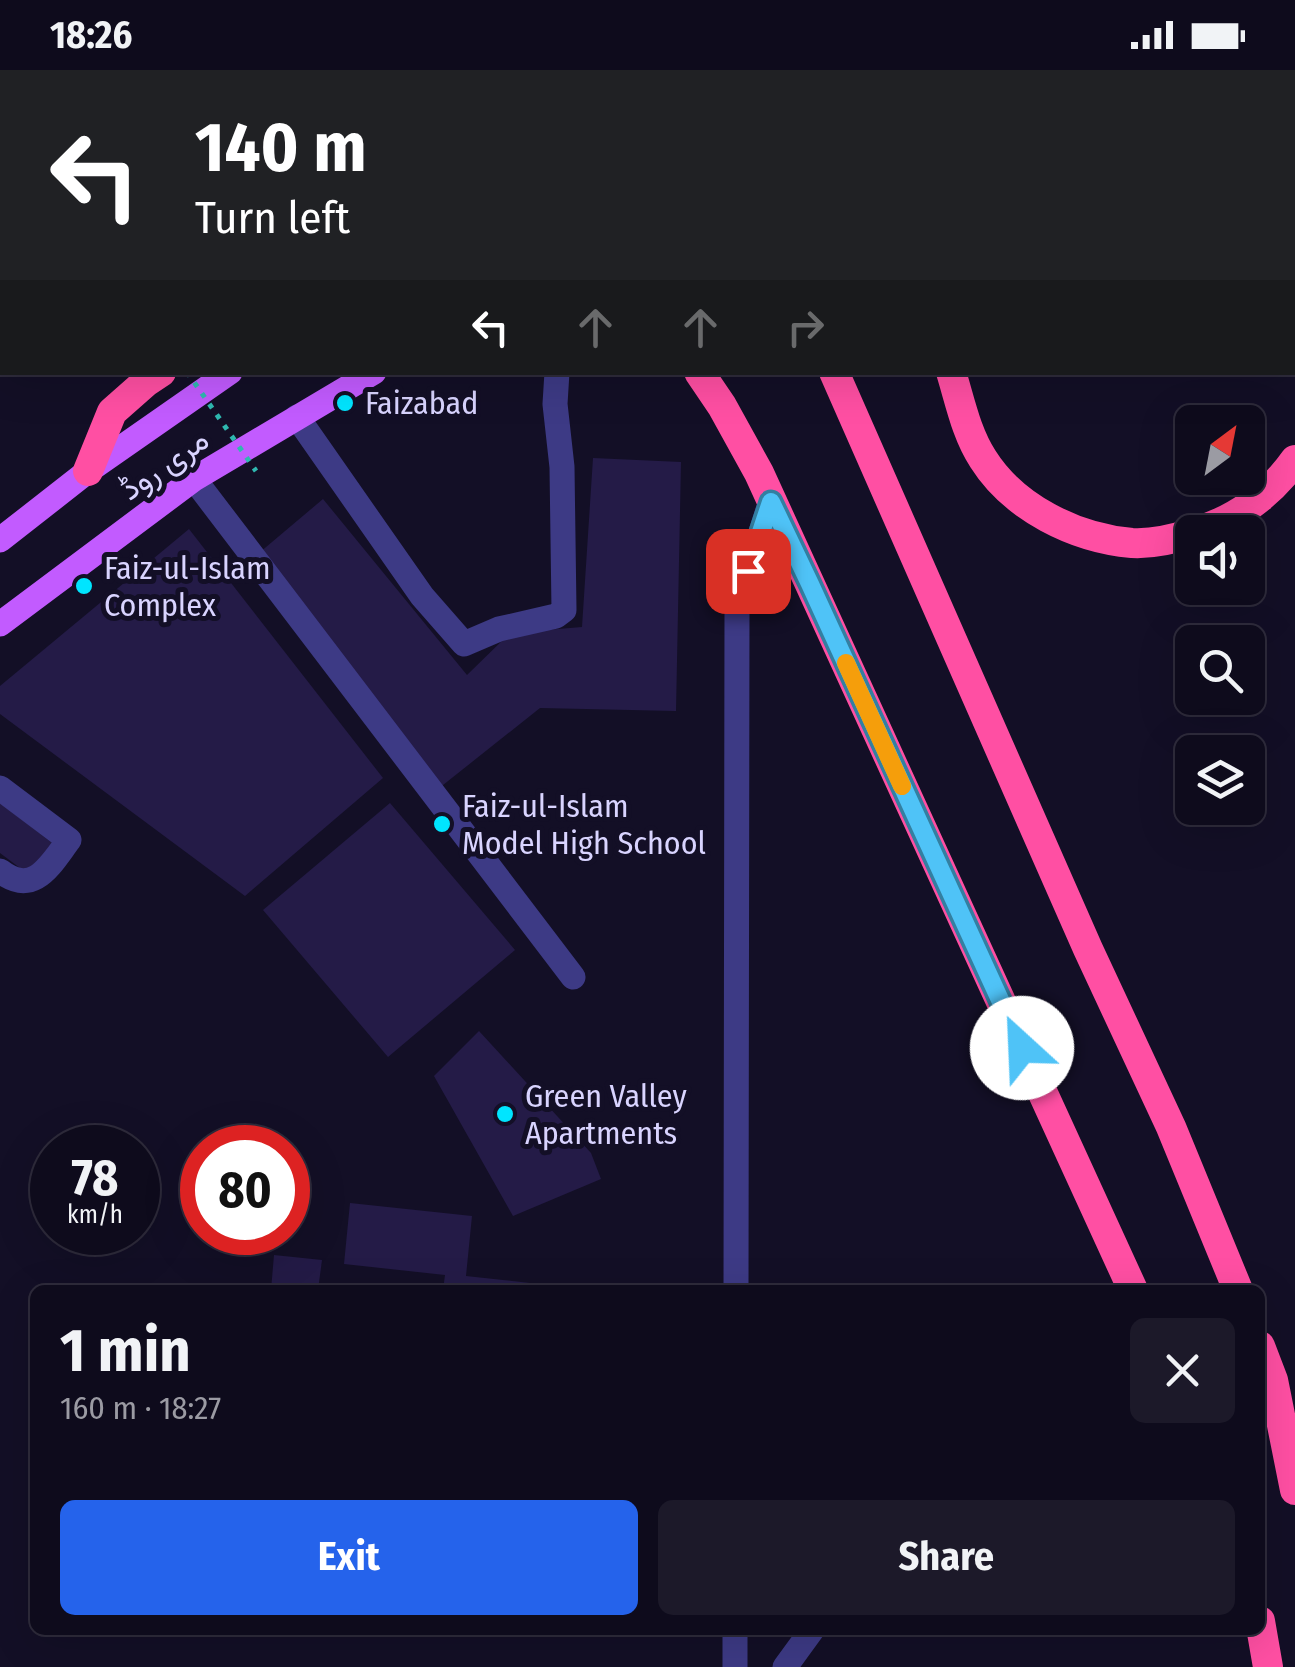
<!DOCTYPE html>
<meta charset="utf-8">
<style>
body{margin:0;font-family:"Fira Sans Condensed",Vazirmatn,sans-serif;background:#1c1929;color:#f1f3f6;height:100vh;display:flex;flex-direction:column;font-size:38px;white-space:nowrap}
*{box-sizing:border-box;margin:0}
p{font-size:32px;color:#9b9ba3}
.icon{flex:none;width:55px;height:55px;fill:none;stroke:currentColor;stroke-width:2;stroke-linecap:round;stroke-linejoin:round}
.map{position:relative;flex:1;overflow:hidden}
.panel{position:absolute;left:30px;top:1215px;width:1235px;height:350px;display:flex;flex-direction:column;background:#0e0b1c;border-radius:15px;box-shadow:0 10px 40px #0002,0 0 0 2px #2e2b3b}
.panel>*{flex:none}
.guide{position:absolute;left:0px;top:0px;width:1295px;height:305px;box-shadow:0 10px 40px #0002,0 0 0 2px #2e2b3b;background:#202124;color:#fff;overflow:hidden}
.needle{width:65px;rotate:32deg}
.buttons{position:absolute;left:1175px;top:335px;display:grid;gap:20px}
.buttons a{display:grid;place-items:center;width:90px;height:90px;border-radius:15px;background:#0e0b1c;box-shadow:0 10px 40px #0002,0 0 0 2px #2e2b3b;font-size:50px}
.speed{position:absolute;left:30px;top:1055px;display:flex;gap:20px;font-size:50px;font-weight:700;text-align:center}
.speed>*{display:grid;place-content:center;width:130px;height:130px;border-radius:50%;background:#0e0b1c;box-shadow:0 10px 40px #0002,0 0 0 2px #2e2b3b;line-height:1}
.speed small{font-size:25px;font-weight:400}
.speed .limit{border:15px solid #d22;background:#fff;color:#111}
.pin{position:absolute;display:grid;place-items:center;width:85px;height:85px;color:#fff;margin:-42px;border-radius:20px;box-shadow:0 5px 15px #0006}
.me{position:absolute;width:110px;margin:-55px;rotate:335deg;stroke-linejoin:round;filter:drop-shadow(0 0 8px #0008)}
.turn{display:flex;align-items:center;gap:35px;height:210px;padding:0 30px;font-size:45px}
.turn .icon{width:130px;height:130px;stroke-width:2.5}
.turn b{display:block;font-size:70px;line-height:85px}
.lanes{display:flex;align-items:center;height:95px;padding:0 30px;background:#0003;justify-content:center;gap:50px;direction:ltr}
.lanes .off{opacity:.35}
.round{display:grid;place-items:center;flex:none;width:105px;height:105px;border-radius:15px;background:#1c1929}
.headline{display:flex;align-items:center;justify-content:space-between;height:170px;padding:0 30px}
h1{font-size:60px;font-weight:700;line-height:75px}
.primary-button{display:flex;gap:20px;margin-top:auto;padding:20px 30px}
.primary-button a{flex:1;height:115px;border-radius:15px;background:#2563eb;color:#fff;font-size:40px;font-weight:700;line-height:115px;text-align:center}
.primary-button a+a{background:#1c1929;color:#f1f3f6}
.status{display:flex;justify-content:space-between;align-items:center;height:70px;padding:0 50px;background:#0e0b1c;direction:ltr}
.status svg{height:28px;fill:currentColor}
.map>svg:first-child{display:block}
.building{fill:#241b47}
.lines{fill:none;stroke-linecap:round;stroke-linejoin:round}
.minor{stroke:#3d3a85;stroke-width:25}
.major{stroke:#c25bff;stroke-width:25}
.highway{stroke:#ff4fa3;stroke-width:30}
.path-bridge{stroke:#2fb8b0;stroke-width:5;stroke-dasharray:5 8;stroke-linecap:butt}
.route-casing{stroke:#337fa1;stroke-width:25}
.route{stroke:#4fc3f7;stroke-width:18}
.slow{stroke:#f59e0b;stroke-width:18}
.poi-dot{fill:#00e5ff;stroke:#130f26;stroke-width:4}
.labels{text-anchor:middle;stroke-width:10;stroke-linejoin:round;paint-order:stroke}
.poi-label{font-size:32px;fill:#d9d4ff;stroke:#130f26;text-anchor:start}
.street-label{font-size:32px;fill:#d9d4ff;stroke:#130f26}
</style>
<div class="status"><b>18:26</b><svg viewBox="0 0 49 12"><path d="M0 12V9h3v3zM5 12V6h3v6zM10 12V3h3v9zM15 12V0h3v12zM26 1h20v11H26zM47 4h2v5h-2z"/></svg></div>
<div class="map">
<svg width="1295" height="1597" viewBox="0 0 1295 1597">
<rect width="100%" height="100%" fill="#130f26"/>
<g class="building">
<polygon points="593,388 681,392 676,641 540,638 438,719 259,483 323,429 467,605 510,563 582,557"/>
<polygon points="189,459 383,708 245,826 0,644 0,616"/>
<polygon points="0,733 56,776 32,807 0,783"/>
<polygon points="390,733 515,880 388,987 263,840"/>
<polygon points="479,961 591,1083 601,1109 513,1146 434,1006"/>
<polygon points="350,1133 472,1146 466,1206 530,1213 530,1220 443,1220 445,1205 344,1194"/>
<polygon points="274,1185 322,1190 318,1220 271,1220"/>
</g>
<g class="lines">
<g class="minor">
<polyline points="297,347 422,526 464,574 499,559 556,546 564,540 562,397 555,334 557,302"/>
<polyline points="194,409 573,907"/>
<path d="M0,718l69,52c-19,25 -35,57 -69,31"/>
<polyline points="736,1220 737,536 771,431"/>
<polyline points="735,1597 735,1560"/>
<polyline points="785,1597 812,1560"/>
</g>
<g class="major">
<polyline points="901,2 906,0"/>
<polyline points="0,470 88,401 230,302"/>
<polyline points="0,554 194,409 374,302"/>
</g>
<g class="highway">
<polyline points="233,0 240,2"/>
<polyline points="644,0 647,2"/>
<polyline points="600,2 603,0"/>
<polyline points="1200,2 1205,0"/>
<polyline points="699,302 722,336 759,403 1133,1220"/>
<polyline points="834,302 1088,879 1171,1057 1238,1220"/>
<path d="M951,302c9,29 15,61 32,87 31,49 92,79 149,84 20,1 42,-4 60,-10"/>
<polyline points="88,401 112,342 146,312 161,302"/>
<path d="M1194,462c41,-11 77,-38 101,-72"/>
<polyline points="1260,1276 1273,1310 1295,1420"/>
<polyline points="1260,1551 1268,1597"/>
</g>
<polyline class="path-bridge" points="187,302 256,401"/>
</g>
<g class="lines">
<g class="route-casing">
<polyline id="route" points="748,501 771,432 810,514 1022,978"/>
</g>
<use href="#route" class="route"/>
<polyline class="slow" points="846,593 902,716"/>
</g>
<g class="poi-dot">
<circle cx="345" cy="333" r="10"/>
<circle cx="84" cy="516" r="10"/>
<circle cx="442" cy="754" r="10"/>
<circle cx="505" cy="1044" r="10"/>
</g>
<g class="labels">
<g class="poi-label">
<text x="365" y="344">Faizabad</text>
<text x="104" y="509">Faiz-ul-Islam<tspan x="104" dy="37">Complex</tspan></text>
<text x="462" y="747">Faiz-ul-Islam<tspan x="462" dy="37">Model High School</tspan></text>
<text x="525" y="1037">Green Valley<tspan x="525" dy="37">Apartments</tspan></text>
</g>
<g class="street-label">
<text transform="translate(164 394) rotate(-35)" y="11">مری روڈ</text>
</g>
</g>
</svg>
<div class="buttons">
<a><svg class="needle" viewBox="-14 -14 28 28"><path d="M0-13l5 13h-10z" fill="#e53935"/><path d="M0 13l5-13h-10z" fill="#9b9ba3"/></svg></a>
<a><svg class="icon" aria-label="sound" viewBox="0 0 24 24"><path d="M4 9h4l5-4v14l-5-4H4zM17 9q2 3 0 6"/></svg></a>
<a><svg class="icon" aria-label="search" viewBox="0 0 24 24"><circle cx="10" cy="10" r="6"/><path d="M15 15l6 6"/></svg></a>
<a><svg class="icon" aria-label="layers" viewBox="0 0 24 24"><path d="M12 4l9 5-9 5-9-5zM3 14l9 5 9-5"/></svg></a>
</div>
<div class="speed"><div>78<small>km/h</small></div><div class="limit">80</div></div>
<div class="pin" style="left:748px;top:501px;background:#d93025"><svg class="icon" aria-label="arrive" viewBox="0 0 24 24"><path d="M6 21V4h12l-3 4 3 4H6"/></svg></div>
<svg class="me" style="left:1022px;top:978px" viewBox="-20 -20 40 40"><circle r="19" fill="#fff"/><path d="M0-13L10 11 0 6-10 11z" fill="#4fc3f7"/></svg>
<div class="guide">
<div class="turn"><svg class="icon" aria-label="left" viewBox="0 0 24 24"><path d="M17 20v-9H6M10 6l-5 5 5 5"/></svg><div><b>140 m</b>Turn left</div></div>
<div class="lanes"><svg class="icon" aria-label="left" viewBox="0 0 24 24"><path d="M17 20v-9H6M10 6l-5 5 5 5"/></svg><svg class="icon off" aria-label="ahead" viewBox="0 0 24 24"><path d="M12 20V5M6 11l6-6 6 6"/></svg><svg class="icon off" aria-label="ahead" viewBox="0 0 24 24"><path d="M12 20V5M6 11l6-6 6 6"/></svg><svg class="icon off" aria-label="right" viewBox="0 0 24 24"><path d="M7 20v-9h11M14 6l5 5-5 5"/></svg></div>
</div>
<section class="panel">
<div class="headline"><div><h1>1 min</h1><p>160 m · 18:27</p></div><a class="round"><svg class="icon" aria-label="close" viewBox="0 0 24 24"><path d="M6 6l12 12M18 6L6 18"/></svg></a></div>
<div class="primary-button"><a>Exit</a><a>Share</a></div>
</section>
</div>
